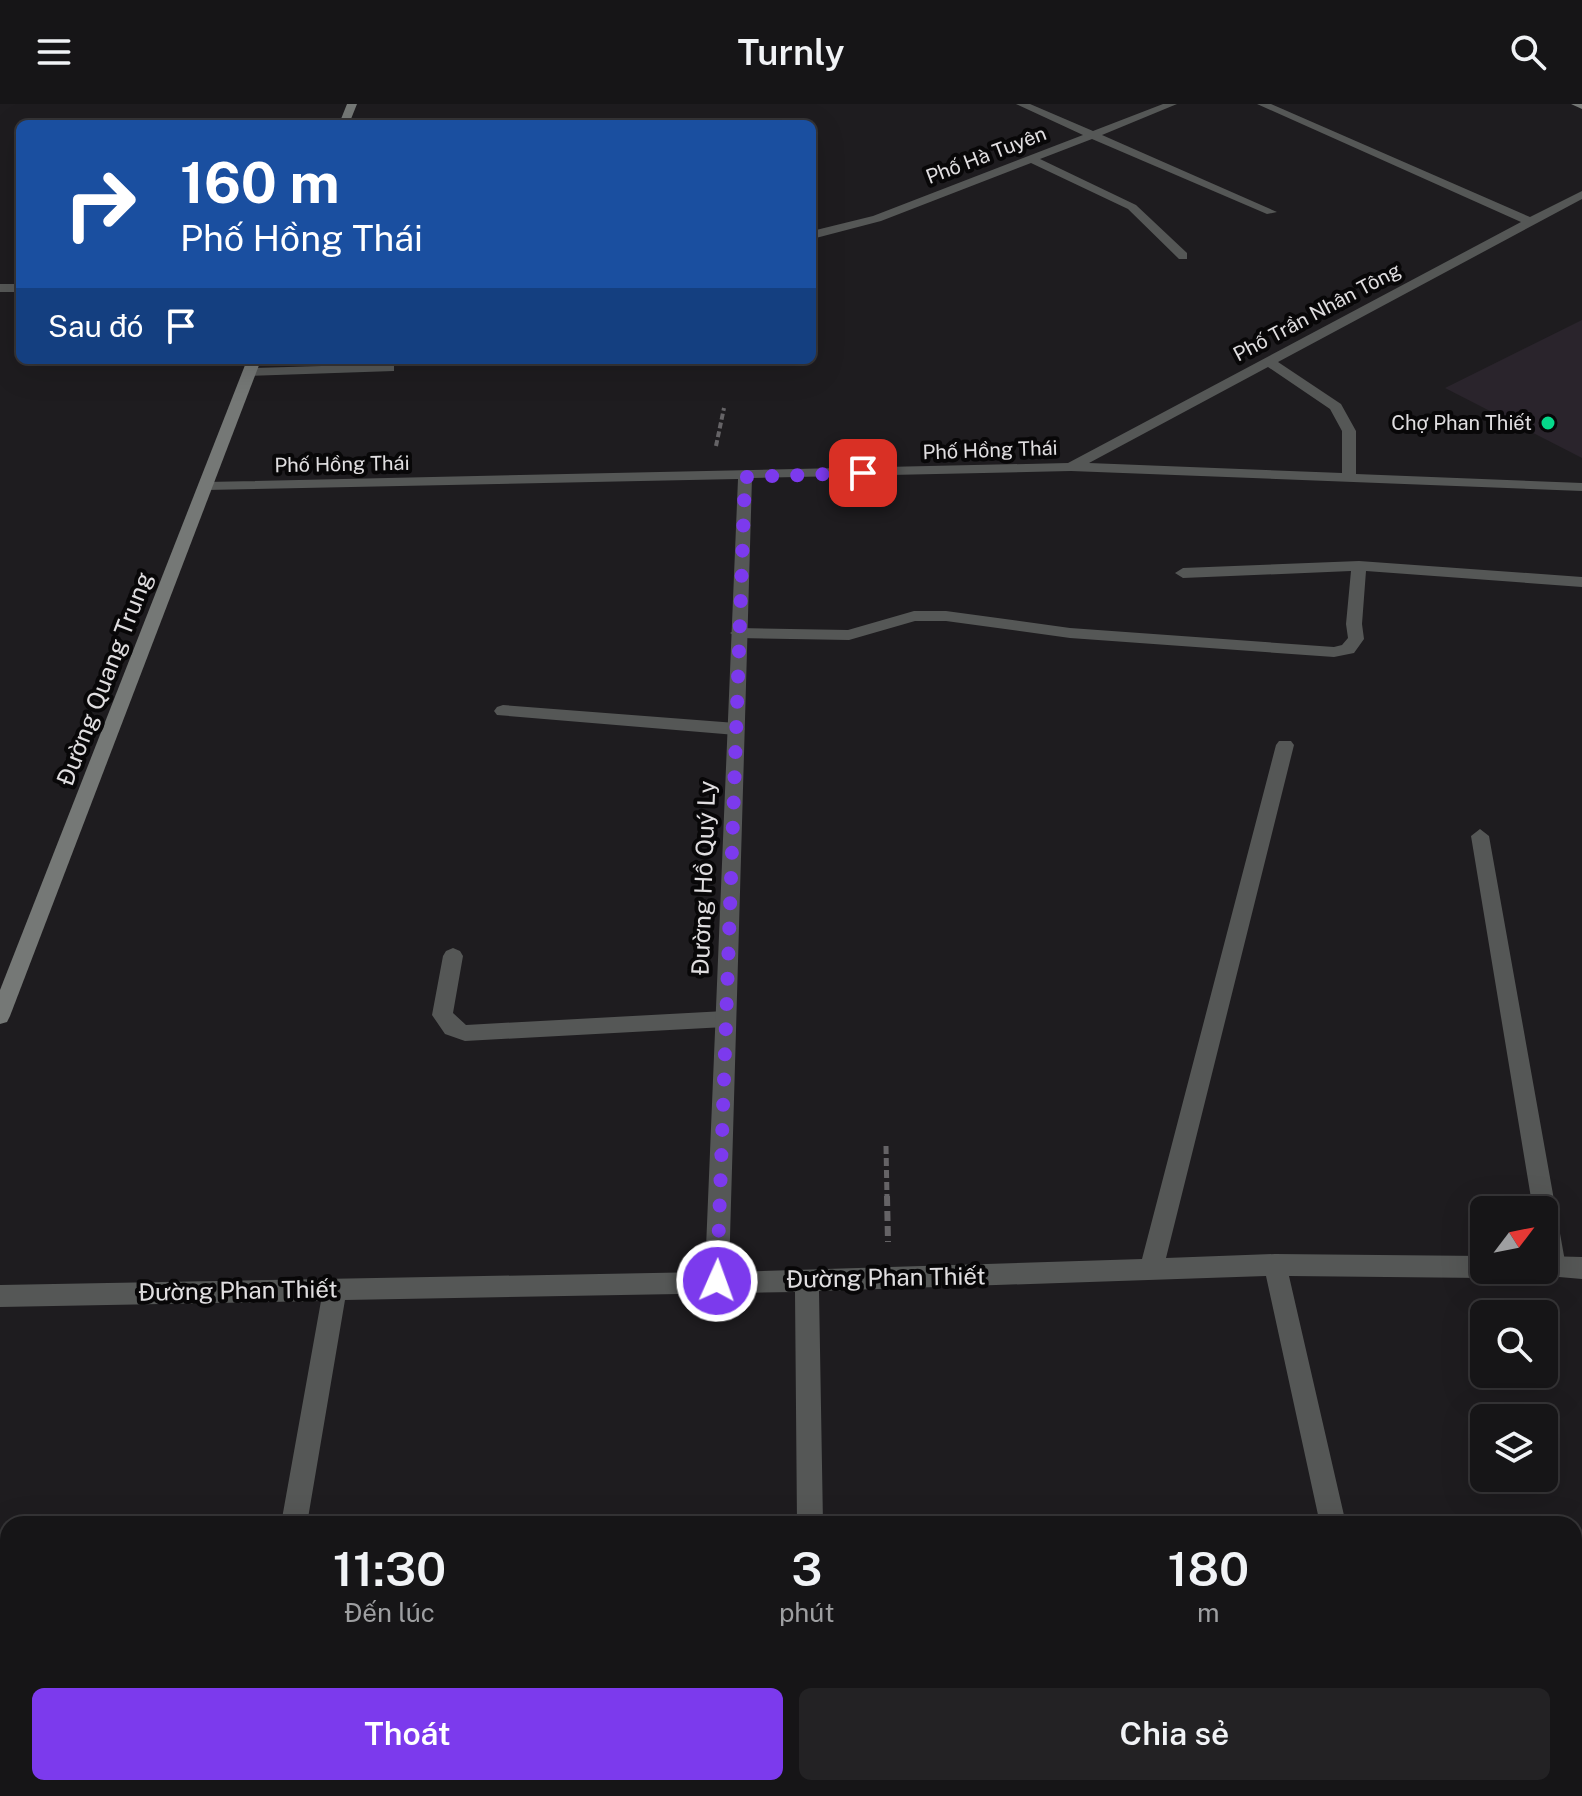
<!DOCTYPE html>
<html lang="vi">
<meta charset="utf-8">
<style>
body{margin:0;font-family:"Public Sans",sans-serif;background:#232224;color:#f1f3f6;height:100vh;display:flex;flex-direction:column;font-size:30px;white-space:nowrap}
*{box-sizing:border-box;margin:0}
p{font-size:26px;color:#9e9fa1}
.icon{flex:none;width:44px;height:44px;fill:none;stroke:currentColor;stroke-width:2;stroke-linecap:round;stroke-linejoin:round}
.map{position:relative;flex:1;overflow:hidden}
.panel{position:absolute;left:0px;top:1412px;width:1582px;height:280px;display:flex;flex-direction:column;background:#161517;border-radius:24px 24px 0 0;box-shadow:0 8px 32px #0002,0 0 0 2px #353436}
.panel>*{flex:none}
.banner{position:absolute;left:16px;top:16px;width:800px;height:244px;border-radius:12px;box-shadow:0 8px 32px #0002,0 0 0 2px #353436;background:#1a4fa0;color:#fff;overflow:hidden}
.needle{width:52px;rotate:58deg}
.tools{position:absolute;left:1470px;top:1092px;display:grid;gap:16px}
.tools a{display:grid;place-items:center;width:88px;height:88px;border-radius:12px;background:#161517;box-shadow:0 8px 32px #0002,0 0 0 2px #353436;font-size:40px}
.pin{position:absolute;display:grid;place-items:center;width:68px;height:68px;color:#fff;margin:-34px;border-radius:16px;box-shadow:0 4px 12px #0006}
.me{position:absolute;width:88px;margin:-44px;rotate:2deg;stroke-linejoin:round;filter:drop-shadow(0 0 6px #0008)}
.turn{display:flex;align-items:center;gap:28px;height:168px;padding:0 32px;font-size:36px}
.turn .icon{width:104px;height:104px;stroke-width:2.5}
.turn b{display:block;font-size:56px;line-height:68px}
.then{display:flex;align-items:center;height:76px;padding:0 32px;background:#0003;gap:16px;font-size:30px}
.eta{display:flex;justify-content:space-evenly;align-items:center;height:136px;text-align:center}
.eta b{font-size:48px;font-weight:600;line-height:56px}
.button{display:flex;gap:16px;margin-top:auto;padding:16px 32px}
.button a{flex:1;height:92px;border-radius:12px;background:#7c3aed;color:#fff;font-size:32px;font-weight:600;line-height:92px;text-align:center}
.button a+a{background:#232224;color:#f1f3f6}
header{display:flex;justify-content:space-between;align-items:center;height:104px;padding:0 32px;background:#161517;font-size:36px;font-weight:600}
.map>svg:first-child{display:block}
.built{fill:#2a242c}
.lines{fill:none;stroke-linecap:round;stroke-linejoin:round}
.path-far2{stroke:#656366;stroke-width:4;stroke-dasharray:6 3;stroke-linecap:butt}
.path-far1{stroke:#656366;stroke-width:5;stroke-dasharray:8 4;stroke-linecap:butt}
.path{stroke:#656366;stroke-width:6;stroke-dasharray:10 5;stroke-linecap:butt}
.service{fill:#555756;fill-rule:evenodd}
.minor{fill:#555756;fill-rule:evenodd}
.secondary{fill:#757876;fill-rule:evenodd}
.route{stroke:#7c3aed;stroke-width:14;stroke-dasharray:0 25.2}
.poi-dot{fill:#05d98b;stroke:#080708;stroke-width:3}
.labels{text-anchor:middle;stroke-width:8;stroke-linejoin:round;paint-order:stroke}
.far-street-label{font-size:20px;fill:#e0dee0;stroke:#080708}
.far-poi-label{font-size:20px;fill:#e0dee0;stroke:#080708;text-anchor:end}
.street-label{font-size:24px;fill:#e0dee0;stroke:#080708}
</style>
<header><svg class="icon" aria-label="menu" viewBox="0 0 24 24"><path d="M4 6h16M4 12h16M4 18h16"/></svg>Turnly<svg class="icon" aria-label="search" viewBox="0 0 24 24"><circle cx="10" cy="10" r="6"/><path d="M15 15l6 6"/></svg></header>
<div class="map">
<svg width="1582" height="1692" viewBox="0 0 1582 1692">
<rect width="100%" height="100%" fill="#1e1c1f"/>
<polygon class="built" points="1582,216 1582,354 1445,284"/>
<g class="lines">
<polyline class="path-far2" points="716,342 724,304"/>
<polyline class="path-far1" points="886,1042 887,1094"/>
<polyline class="path" points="887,1092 888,1138"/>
<g class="service">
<polygon points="389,260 394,261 394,267 250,272 243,268 250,264"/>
<polygon points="1359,457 1582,473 1582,483 1366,467 1362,520 1364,535 1354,549 1334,553 1070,534 946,517 915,517 849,536 738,534 730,529 738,524 848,526 914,507 946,507 1070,524 1334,543 1342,541 1348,534 1346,520 1351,467 1183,474 1175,469 1183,464"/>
<polygon points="503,601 736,619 745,625 736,631 497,611 494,607 497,603"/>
<polygon points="1480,725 1489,732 1566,1163 1562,1171 1554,1174 1546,1171 1544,1166 1544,1106 1533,1106 1471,732"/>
<polygon points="453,844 460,847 463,852 453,909 466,921 725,907 732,909 735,915 732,921 725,923 465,937 445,930 432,911 443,852 446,847"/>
</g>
<g class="minor">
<polygon points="1016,0 1030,0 1093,27 1163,0 1177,0 1102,31 1277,108 1267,110 1092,35 1040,55 1136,101 1187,149 1187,155 1179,155 1128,105 1031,59 881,117 812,135 812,127 873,112 1083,31"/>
<path d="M1257,0h14l259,113 52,-26v8l-304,163 63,42 15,27v43l226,9v8l-511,-20 -319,7 -23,794 413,-13 134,-514 3,-4h12l3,4 -128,513 109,-4 209,2v14h10l-2,5 -8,3 -195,-2 57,248h-26l-54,-248 -447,15 4,233h-26l-2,-232 -450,8 -38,224h-26l40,-223 -321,6v-22l705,-13 33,-793 -532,11 -7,-4 7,-4 862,-19 453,-241zM1268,263l62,42 12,22v42l-253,-10z"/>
<rect x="0" y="180" width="20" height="8"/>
<polygon points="1544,1152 1582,1153 1582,1175 1536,1171 1534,1166 1544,1166"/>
<polygon points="233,1684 263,1684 262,1692 232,1692"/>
<rect x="798" y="1684" width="30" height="8"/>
<polygon points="1376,1684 1406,1684 1408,1692 1378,1692"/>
</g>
<g class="secondary">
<polygon points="347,0 357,0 349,20 339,20"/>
<polygon points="1571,0 1582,0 1582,5"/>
<polygon points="247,256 261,256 10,912 7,918 0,920 0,886"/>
</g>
</g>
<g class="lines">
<polyline class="route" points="717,1177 745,373 863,369"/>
</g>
<circle class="poi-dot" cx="1548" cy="319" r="8"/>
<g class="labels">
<g class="far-street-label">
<text transform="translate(986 51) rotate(-21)" y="7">Phố Hà Tuyên</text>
<text transform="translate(1317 208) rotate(-28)" y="7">Phố Trần Nhân Tông</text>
<text transform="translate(990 346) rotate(-2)" y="7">Phố Hồng Thái</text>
<text transform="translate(342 360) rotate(-1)" y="7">Phố Hồng Thái</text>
</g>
<g class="far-poi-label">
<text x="1532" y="326">Chợ Phan Thiết</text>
</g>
<g class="street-label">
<text transform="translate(105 575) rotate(-69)" y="8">Đường Quang Trung</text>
<text transform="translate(704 774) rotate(-88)" y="8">Đường Hồ Quý Ly</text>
<text transform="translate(886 1174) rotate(-1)" y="8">Đường Phan Thiết</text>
<text transform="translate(238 1187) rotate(-1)" y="8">Đường Phan Thiết</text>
</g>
</g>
</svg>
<div class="tools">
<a><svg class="needle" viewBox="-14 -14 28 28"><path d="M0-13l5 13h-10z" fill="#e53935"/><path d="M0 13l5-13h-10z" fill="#9e9fa1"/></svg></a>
<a><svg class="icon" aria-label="search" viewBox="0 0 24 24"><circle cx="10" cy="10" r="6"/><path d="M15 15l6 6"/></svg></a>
<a><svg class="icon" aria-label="layers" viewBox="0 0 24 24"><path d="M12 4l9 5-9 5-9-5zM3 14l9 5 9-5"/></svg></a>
</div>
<div class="pin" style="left:863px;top:369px;background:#d93025"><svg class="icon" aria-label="arrive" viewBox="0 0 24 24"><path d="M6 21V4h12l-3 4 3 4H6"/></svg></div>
<svg class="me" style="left:717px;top:1177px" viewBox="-20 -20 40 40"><circle r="17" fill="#7c3aed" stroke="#fff" stroke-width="3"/><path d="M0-11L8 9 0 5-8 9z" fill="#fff"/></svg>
<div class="banner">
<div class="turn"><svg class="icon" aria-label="right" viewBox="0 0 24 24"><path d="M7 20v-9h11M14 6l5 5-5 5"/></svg><div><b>160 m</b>Phố Hồng Thái</div></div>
<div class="then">Sau đó<svg class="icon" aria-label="arrive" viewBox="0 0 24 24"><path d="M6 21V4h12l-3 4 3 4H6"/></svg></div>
</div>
<section class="panel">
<div class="eta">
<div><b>11:30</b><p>Đến lúc</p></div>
<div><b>3</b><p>phút</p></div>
<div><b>180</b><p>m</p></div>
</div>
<div class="button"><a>Thoát</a><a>Chia sẻ</a></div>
</section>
</div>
